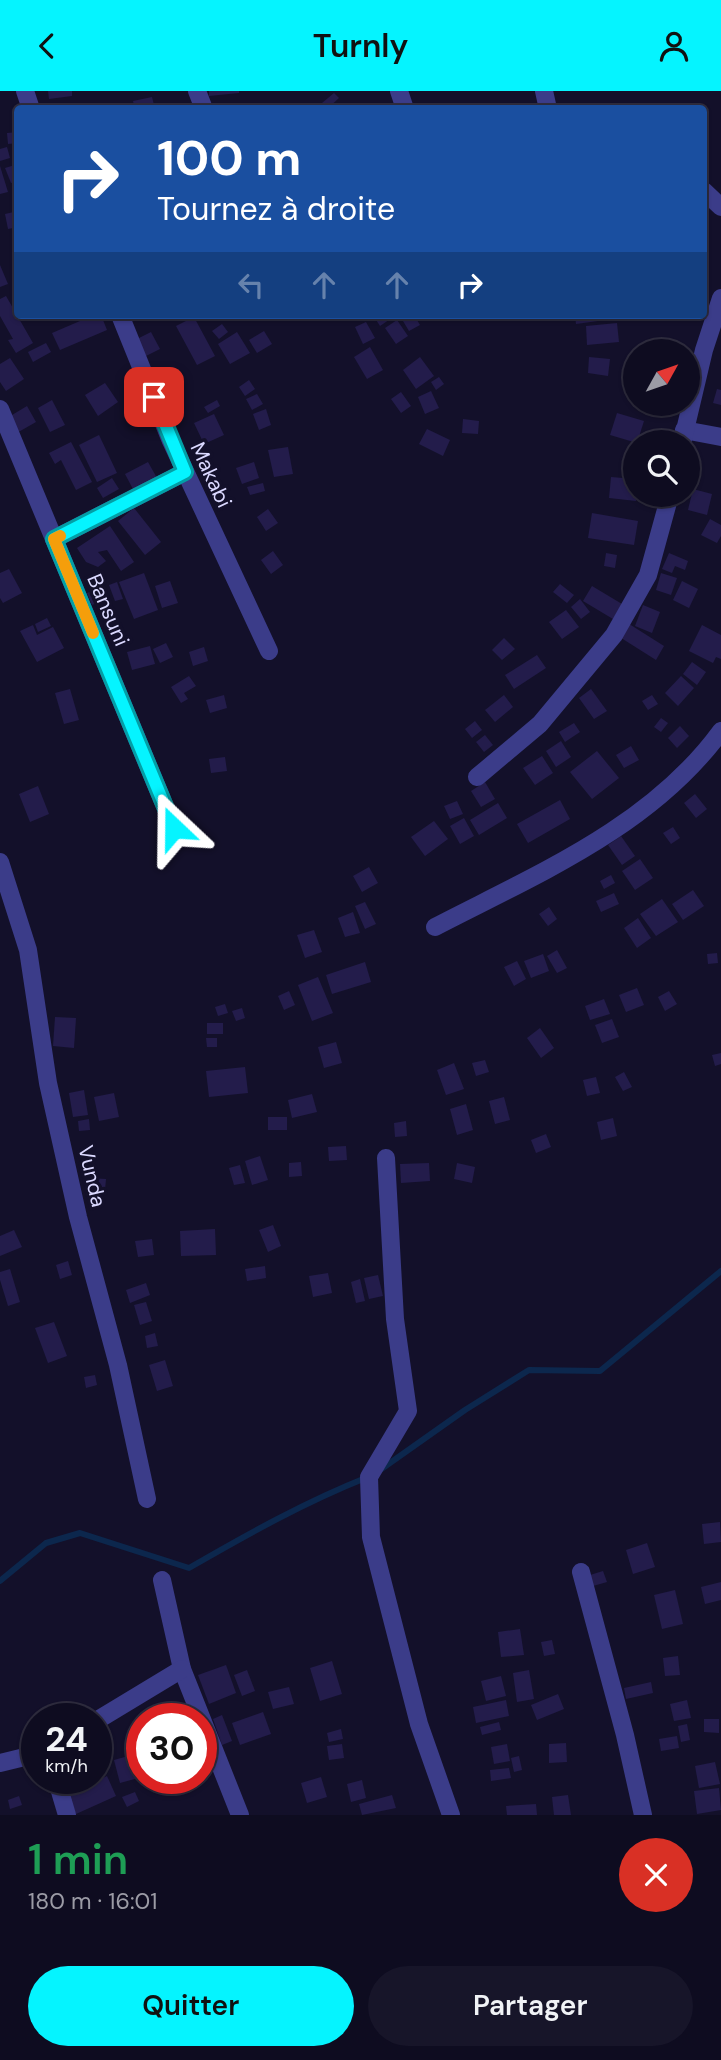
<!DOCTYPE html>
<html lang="fr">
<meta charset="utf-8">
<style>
body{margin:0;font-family:"DM Sans",sans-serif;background:#171529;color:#f1f3f6;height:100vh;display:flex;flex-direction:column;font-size:26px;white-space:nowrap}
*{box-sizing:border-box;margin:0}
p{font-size:23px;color:#9b9ba5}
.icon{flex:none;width:38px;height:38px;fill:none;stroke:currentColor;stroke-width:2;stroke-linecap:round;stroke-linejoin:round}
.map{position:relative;height:1724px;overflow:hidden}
.sheet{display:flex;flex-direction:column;background:#0e0c20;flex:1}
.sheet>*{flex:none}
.top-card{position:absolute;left:14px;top:14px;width:693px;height:214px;border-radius:7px;box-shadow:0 2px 5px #0004,0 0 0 2px #2e2c3e;background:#1a4fa0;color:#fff;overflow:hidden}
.needle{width:46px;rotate:50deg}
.fabs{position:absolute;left:623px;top:248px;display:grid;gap:14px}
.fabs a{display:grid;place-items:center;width:77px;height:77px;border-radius:50%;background:#0e0c20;box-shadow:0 2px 5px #0004,0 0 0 2px #2e2c3e;font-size:35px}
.speed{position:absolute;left:21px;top:1612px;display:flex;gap:14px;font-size:35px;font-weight:700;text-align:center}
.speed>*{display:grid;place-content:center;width:91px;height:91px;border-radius:50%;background:#0e0c20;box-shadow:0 2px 5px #0004,0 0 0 2px #2e2c3e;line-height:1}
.speed small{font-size:18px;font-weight:400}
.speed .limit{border:10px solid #d22;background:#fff;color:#111}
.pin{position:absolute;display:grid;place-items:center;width:60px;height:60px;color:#fff;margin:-30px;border-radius:14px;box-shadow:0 4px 10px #0006}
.me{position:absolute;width:77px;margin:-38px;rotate:337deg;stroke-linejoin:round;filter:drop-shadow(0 0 5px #0008)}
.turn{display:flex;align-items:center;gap:24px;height:147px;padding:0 28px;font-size:32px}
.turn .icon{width:91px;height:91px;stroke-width:2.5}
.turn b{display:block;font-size:49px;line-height:60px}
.lanes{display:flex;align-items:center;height:66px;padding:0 28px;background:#0003;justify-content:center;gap:35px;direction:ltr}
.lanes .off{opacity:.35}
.round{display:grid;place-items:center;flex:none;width:74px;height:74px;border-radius:37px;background:#171529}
.headline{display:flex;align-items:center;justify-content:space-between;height:119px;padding:0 28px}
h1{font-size:42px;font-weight:600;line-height:52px;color:#1e9e55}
.primary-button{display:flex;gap:14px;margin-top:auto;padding:14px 28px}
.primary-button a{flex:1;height:80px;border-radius:42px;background:#05f4ff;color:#111;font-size:28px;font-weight:600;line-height:80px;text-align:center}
.primary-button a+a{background:#171529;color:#f1f3f6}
header{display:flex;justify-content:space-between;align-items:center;height:91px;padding:0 28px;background:#05f4ff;color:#111;font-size:32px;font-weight:600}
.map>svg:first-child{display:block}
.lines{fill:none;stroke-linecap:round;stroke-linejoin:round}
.stream{stroke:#0c274d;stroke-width:6}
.building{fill:#231c4b}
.street{stroke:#3b3c89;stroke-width:18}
.route-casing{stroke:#039fa6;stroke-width:18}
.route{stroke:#05f4ff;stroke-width:12}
.slow{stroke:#f59e0b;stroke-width:12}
.labels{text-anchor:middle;stroke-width:7;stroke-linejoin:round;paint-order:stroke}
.street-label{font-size:21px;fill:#dbd9ff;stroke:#13102a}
</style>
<header><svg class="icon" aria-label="back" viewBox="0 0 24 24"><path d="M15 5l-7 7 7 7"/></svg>Turnly<svg class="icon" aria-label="person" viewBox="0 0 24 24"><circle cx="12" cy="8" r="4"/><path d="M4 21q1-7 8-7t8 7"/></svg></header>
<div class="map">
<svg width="721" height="1724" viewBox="0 0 721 1724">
<rect width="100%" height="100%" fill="#13102a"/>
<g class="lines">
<g class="stream">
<polyline points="380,1379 465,1319 529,1279 600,1280 721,1180"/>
<path d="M0,1490l46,-38 34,-10 109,35c59,-34 116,-66 179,-91"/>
</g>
</g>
<g class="building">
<polygon points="48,0 72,0 72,5 49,8"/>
<polygon points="209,0 239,0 239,2 209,5"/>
<polygon points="334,2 339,7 327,18 322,12"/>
<polygon points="152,6 155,18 135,18 133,10"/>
<polygon points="18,41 18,52 8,53 7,42"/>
<polygon points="7,56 10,67 0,70 0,58"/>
<polygon points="18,73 18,90 11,92 5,77"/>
<polygon points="0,75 8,101 0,103"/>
<polygon points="18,120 18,136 8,138 5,123"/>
<polygon points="0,174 8,193 0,196"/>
<polygon points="6,205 33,252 16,262 8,249 13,248 0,225 0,208"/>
<polygon points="94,224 101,224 107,239 60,259 52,242"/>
<polygon points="373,224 396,224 380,235"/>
<polygon points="414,224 420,234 409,240 403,230"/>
<polygon points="575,224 597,224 598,230 576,233"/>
<polygon points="194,226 215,265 197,274 176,235"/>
<polygon points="397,229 408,245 396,253 385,237"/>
<polygon points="366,231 375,247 363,253 355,236"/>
<polygon points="617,232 619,251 587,254 586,235"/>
<polygon points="222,233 228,241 219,248 212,240"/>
<polygon points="264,240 272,253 257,262 249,249"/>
<polygon points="151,241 160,258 146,265 137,248"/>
<polygon points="237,241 250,262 230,273 218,253"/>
<polygon points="46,252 51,261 33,271 28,261"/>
<polygon points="370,256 383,279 367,288 354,266"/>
<polygon points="420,266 434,285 416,298 403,279"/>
<polygon points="589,266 610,268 608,285 588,282"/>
<polygon points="10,267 24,288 6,300 0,291 0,273"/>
<polygon points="439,286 444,293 436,299 431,291"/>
<polygon points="249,289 255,298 245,305 239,296"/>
<polygon points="105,292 118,311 98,325 85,304"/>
<polygon points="717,298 721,299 721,314 713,312"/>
<polygon points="431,300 439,317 425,323 418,306"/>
<polygon points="401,301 411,315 401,322 391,308"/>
<polygon points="257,303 263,313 252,319 246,308"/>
<polygon points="52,309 65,334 50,341 38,317"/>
<polygon points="217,309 220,315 208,322 204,316"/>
<polygon points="27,315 36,331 15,343 7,327"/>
<polygon points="266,318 271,334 259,339 253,323"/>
<polygon points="617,322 644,330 637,352 610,344"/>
<polygon points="214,323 224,344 204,353 194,332"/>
<polygon points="463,328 479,330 478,343 462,342"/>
<polygon points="427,338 450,349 443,365 419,353"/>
<polygon points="99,344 117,382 97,391 79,354"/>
<polygon points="71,351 92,391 76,399 61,369 55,373 49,362"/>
<polygon points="288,356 293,383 274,386 268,359"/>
<polygon points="148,371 157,387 134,400 125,383"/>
<polygon points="254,371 259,387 242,393 236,377"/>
<polygon points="611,386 635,388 636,410 609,407"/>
<polygon points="112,387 119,398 103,407 97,397"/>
<polygon points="263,392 265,400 250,404 247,396"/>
<polygon points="693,398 712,403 707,424 688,419"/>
<polygon points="134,417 161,451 145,464 118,430"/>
<polygon points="268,418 278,432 266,440 257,426"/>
<polygon points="592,422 638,430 634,454 588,447"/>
<polygon points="710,428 721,434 721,445 717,452 701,444"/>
<polygon points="110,435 134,471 121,480 107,459 98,461 106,470 98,476 86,471 77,457"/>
<polygon points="273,460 283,474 271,483 261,469"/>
<polygon points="606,462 617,464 615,477 604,475"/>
<polygon points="669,462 688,470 685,479 675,475 672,482 662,478"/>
<polygon points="9,478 22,502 3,512 0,507 0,482"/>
<polygon points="144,482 158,519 134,528 119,491"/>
<polygon points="661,482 677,487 671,504 656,499"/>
<polygon points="170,490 178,512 162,517 155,495"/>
<polygon points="682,490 698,498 689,517 673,509"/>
<polygon points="117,491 123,508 115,510 109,494"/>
<polygon points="560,493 574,504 567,512 553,501"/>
<polygon points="104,495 109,507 92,514 87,502"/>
<polygon points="592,495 622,513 613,528 583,510"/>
<polygon points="580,508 590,521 581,528 571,516"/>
<polygon points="643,514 660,521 652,542 635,535"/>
<polygon points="566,519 579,536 562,548 549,531"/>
<polygon points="47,527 51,535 38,541 35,533"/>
<polygon points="626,531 664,555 656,569 618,545"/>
<polygon points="33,534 37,544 53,536 64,557 37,571 20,540"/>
<polygon points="702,534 721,544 721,568 716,566 713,572 689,560"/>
<polygon points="504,547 515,558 502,569 492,559"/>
<polygon points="166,552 173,566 160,572 153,558"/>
<polygon points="150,555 155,573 132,579 127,561"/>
<polygon points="204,556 208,570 193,575 189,561"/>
<polygon points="537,564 546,577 514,598 505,584"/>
<polygon points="692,571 706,581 697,594 683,583"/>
<polygon points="189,585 196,595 184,602 188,608 181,612 171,596"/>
<polygon points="681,585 694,597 678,615 665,602"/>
<polygon points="70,598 79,629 64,633 55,602"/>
<polygon points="591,598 607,620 594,628 579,607"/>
<polygon points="224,604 227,617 210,622 206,609"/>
<polygon points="504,604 513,616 495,631 485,619"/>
<polygon points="652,604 658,613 648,619 642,610"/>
<polygon points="661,627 668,632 661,641 654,636"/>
<polygon points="475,630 482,639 472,647 465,638"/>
<polygon points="574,632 580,641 565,651 559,641"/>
<polygon points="680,635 689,645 677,657 668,647"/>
<polygon points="485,644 493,654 484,661 476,651"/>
<polygon points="561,650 571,666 556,676 546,660"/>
<polygon points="631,655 639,669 624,677 616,664"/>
<polygon points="597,660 619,687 592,708 570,681"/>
<polygon points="542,665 553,682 535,694 523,677"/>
<polygon points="225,666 227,680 211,682 209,668"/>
<polygon points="485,691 495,708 481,716 471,700"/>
<polygon points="38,695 49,723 30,731 19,703"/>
<polygon points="695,703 707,718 696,727 684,712"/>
<polygon points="560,709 570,728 528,752 517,733"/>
<polygon points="457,710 463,723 450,728 444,715"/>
<polygon points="498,712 507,727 479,744 470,729"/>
<polygon points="464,727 474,745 460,753 450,735"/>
<polygon points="434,730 448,748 425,765 411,746"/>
<polygon points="673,736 680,747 671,753 663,742"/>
<polygon points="621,745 635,765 622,774 608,754"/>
<polygon points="640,768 653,787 635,799 622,780"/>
<polygon points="369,776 378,792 362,801 353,785"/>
<polygon points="611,784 615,792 604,798 600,790"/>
<polygon points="693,799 704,815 683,829 672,813"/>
<polygon points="614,802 619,813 601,821 596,810"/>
<polygon points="662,808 678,831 656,845 640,823"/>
<polygon points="365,811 376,833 365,838 355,815"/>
<polygon points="549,816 557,828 548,835 539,823"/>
<polygon points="353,821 360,842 345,846 338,827"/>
<polygon points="638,827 651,847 637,857 624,837"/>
<polygon points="314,839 322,861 305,867 297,844"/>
<polygon points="557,859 567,877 557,882 547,865"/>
<polygon points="717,862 718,872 708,873 707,863"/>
<polygon points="543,863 549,880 531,887 524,870"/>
<polygon points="517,870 526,888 514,895 504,876"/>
<polygon points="365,871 371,891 332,903 326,884"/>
<polygon points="318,886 333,922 312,930 298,894"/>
<polygon points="637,897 644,914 626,921 619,904"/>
<polygon points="289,900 295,914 284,919 278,905"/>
<polygon points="669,900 677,913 665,920 658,906"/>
<polygon points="604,908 610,923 590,929 585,915"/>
<polygon points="225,913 228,922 218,925 215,916"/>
<polygon points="242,917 245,927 236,930 232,920"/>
<polygon points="55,926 76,927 74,957 53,955"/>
<polygon points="612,928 619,946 602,952 595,934"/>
<rect x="207" y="932" width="16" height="11"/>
<polygon points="540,937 554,957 541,967 527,947"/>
<polygon points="206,947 217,947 217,956 207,956"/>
<polygon points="336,951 342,972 324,977 318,956"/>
<polygon points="721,962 721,973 715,975 712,964"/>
<polygon points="485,969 489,981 476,985 472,972"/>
<polygon points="454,972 464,998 446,1004 437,979"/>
<polygon points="245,976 248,1002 209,1006 206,980"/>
<polygon points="624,981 632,996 623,1000 615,986"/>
<polygon points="596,986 600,1002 587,1005 583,989"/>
<polygon points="84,999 88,1024 73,1026 69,1002"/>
<polygon points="114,1002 119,1026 99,1030 94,1006"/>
<polygon points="312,1003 317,1021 292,1027 288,1009"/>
<polygon points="504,1006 510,1029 495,1033 489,1010"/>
<polygon points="466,1013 473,1039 457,1044 450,1018"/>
<rect x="268" y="1026" width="19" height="13"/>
<polygon points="613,1027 617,1045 601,1049 597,1031"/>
<polygon points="89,1028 90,1039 79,1040 78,1030"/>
<polygon points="406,1030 407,1045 395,1046 394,1032"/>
<polygon points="546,1043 551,1056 536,1062 531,1049"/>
<polygon points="346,1055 347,1069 329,1070 328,1056"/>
<polygon points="260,1065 268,1089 252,1094 245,1070"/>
<polygon points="301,1071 302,1085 289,1086 289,1072"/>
<polygon points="429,1072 430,1090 401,1092 400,1073"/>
<polygon points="457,1072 475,1076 472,1092 454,1088"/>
<polygon points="240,1074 245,1092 234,1094 229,1077"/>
<polygon points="90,1087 106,1088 105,1099 89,1098"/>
<polygon points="273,1134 281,1155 268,1161 259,1139"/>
<polygon points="215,1138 216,1164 181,1165 180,1140"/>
<polygon points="14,1139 22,1156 0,1165 0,1145"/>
<polygon points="152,1148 154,1164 138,1166 135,1150"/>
<polygon points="68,1170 72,1184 60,1188 56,1174"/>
<polygon points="265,1175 266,1187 247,1190 245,1178"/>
<polygon points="10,1178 20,1211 8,1215 0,1189 0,1181"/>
<polygon points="328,1182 332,1202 313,1206 309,1185"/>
<polygon points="378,1184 383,1205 369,1208 364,1187"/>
<polygon points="360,1188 365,1210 356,1212 351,1191"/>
<polygon points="146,1192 150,1204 130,1212 126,1199"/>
<polygon points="146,1211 152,1230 140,1234 134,1214"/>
<polygon points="54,1231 67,1265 48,1272 35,1237"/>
<polygon points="155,1242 158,1255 147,1257 145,1245"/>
<polygon points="165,1269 173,1295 157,1300 149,1274"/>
<polygon points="95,1284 97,1294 86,1297 84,1286"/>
<polygon points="720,1431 721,1451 704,1453 702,1433"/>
<polygon points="647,1452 655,1476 633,1483 626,1459"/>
<polygon points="603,1480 607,1491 593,1495 590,1484"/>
<polygon points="721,1491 721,1509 705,1513 701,1496"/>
<polygon points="675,1499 683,1533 662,1538 654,1504"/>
<polygon points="520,1538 524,1564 501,1566 498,1541"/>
<polygon points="552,1549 555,1563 544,1565 541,1551"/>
<polygon points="678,1565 680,1584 665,1585 663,1567"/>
<polygon points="332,1570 342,1603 320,1610 310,1577"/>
<polygon points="226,1574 236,1602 209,1613 198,1584"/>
<polygon points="247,1579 255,1600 242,1605 234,1584"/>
<polygon points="529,1579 534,1608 517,1611 513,1582"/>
<polygon points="501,1585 506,1605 486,1610 481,1590"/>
<polygon points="651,1591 653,1602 626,1608 624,1597"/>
<polygon points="289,1596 294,1613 273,1618 268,1601"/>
<polygon points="558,1603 564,1618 537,1629 531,1614"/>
<polygon points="506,1609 509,1625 476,1632 473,1616"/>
<polygon points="687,1609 691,1627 674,1630 670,1613"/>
<polygon points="263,1621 271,1643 240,1654 232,1632"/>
<polygon points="222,1624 232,1650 222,1654 213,1628"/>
<polygon points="704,1628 719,1628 719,1642 704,1641"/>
<polygon points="499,1631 501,1639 482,1644 480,1636"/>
<polygon points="687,1633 690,1649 681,1651 678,1635"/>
<polygon points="341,1638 343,1648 329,1651 327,1642"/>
<polygon points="677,1645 679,1657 661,1660 659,1648"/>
<polygon points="566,1652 567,1671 549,1672 549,1653"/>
<polygon points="342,1653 344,1667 329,1669 327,1655"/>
<polygon points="507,1653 510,1670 494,1673 491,1656"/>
<polygon points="139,1662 142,1686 120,1692 114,1669"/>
<polygon points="519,1665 522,1679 514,1681 511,1667"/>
<polygon points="715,1671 720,1693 699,1697 695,1675"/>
<polygon points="509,1677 511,1687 491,1690 490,1679"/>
<polygon points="107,1685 116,1705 76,1723 67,1703"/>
<polygon points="321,1686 327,1706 307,1712 301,1692"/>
<polygon points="168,1687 193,1687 174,1697"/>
<polygon points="362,1689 366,1707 351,1711 347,1693"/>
<polygon points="719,1697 721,1719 697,1723 694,1700"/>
<polygon points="135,1701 139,1710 127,1716 122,1706"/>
<polygon points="392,1704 396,1717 362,1724 359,1713"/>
<polygon points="568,1704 571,1724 554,1724 552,1706"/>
<polygon points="19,1705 22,1714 10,1718 8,1709"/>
<polygon points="536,1713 537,1724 507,1724 506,1715"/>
</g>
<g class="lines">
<g class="street">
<polyline points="25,0 31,18"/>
<polyline points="197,0 204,18"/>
<polyline points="399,0 405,18"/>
<polyline points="544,0 548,18"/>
<polyline points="704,100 721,116"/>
<polyline points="120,224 171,350 269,560"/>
<polyline points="0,318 174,737"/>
<polyline points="684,339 721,346"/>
<polyline points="682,352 704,259 721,207"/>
<polyline points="54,448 185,381"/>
<polyline points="477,686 540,633 614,544 648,484 670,404"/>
<polyline points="0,771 28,859 48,992 78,1126 118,1274 147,1408"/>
<path d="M435,836c102,-53 216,-100 286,-196"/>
<polyline points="386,1067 395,1228 408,1320 369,1386 371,1446 419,1633 451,1724"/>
<polyline points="581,1481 625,1644 643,1724"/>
<polyline points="162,1489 182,1578 240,1724"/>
<polyline points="96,1630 182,1578"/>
<polyline points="0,1672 37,1663"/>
<polyline points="56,1687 67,1724"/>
</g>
</g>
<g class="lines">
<g class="route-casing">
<polyline id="route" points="154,306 185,381 54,448 174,737"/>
</g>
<use href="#route" class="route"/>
<polyline class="slow" points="60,445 54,448 93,542"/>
</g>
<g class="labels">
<g class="street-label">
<text transform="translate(211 384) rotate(65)" y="7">Makabi</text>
<text transform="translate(108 519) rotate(67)" y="7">Bansuni</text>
<text transform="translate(92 1085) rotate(77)" y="7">Vunda</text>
</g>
</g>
</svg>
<div class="fabs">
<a><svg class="needle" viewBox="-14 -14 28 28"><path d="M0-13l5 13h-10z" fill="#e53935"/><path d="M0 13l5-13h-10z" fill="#9b9ba5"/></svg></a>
<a><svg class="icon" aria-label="search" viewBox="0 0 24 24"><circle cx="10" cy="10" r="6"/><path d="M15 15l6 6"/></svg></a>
</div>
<div class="speed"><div>24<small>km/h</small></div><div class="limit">30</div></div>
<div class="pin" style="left:154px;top:306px;background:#d93025"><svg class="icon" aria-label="arrive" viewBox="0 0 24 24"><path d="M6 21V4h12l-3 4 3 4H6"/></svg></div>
<svg class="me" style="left:174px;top:737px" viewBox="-20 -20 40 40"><path d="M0-17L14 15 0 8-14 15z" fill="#05f4ff" stroke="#fff" stroke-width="4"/></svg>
<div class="top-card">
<div class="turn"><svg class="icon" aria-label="right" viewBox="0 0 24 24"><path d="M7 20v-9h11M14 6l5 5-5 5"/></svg><div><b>100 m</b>Tournez à droite</div></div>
<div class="lanes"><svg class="icon off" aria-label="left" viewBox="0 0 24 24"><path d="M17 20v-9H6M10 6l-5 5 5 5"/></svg><svg class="icon off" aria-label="ahead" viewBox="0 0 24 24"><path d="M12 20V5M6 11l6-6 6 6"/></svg><svg class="icon off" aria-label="ahead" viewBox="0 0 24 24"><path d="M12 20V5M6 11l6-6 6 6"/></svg><svg class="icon" aria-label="right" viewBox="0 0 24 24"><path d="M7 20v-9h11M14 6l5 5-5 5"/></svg></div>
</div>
</div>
<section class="sheet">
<div class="headline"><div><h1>1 min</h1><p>180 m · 16:01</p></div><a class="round" style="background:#d93025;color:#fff"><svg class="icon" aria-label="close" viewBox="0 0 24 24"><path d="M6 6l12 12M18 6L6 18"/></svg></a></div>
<div class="primary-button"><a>Quitter</a><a>Partager</a></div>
</section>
